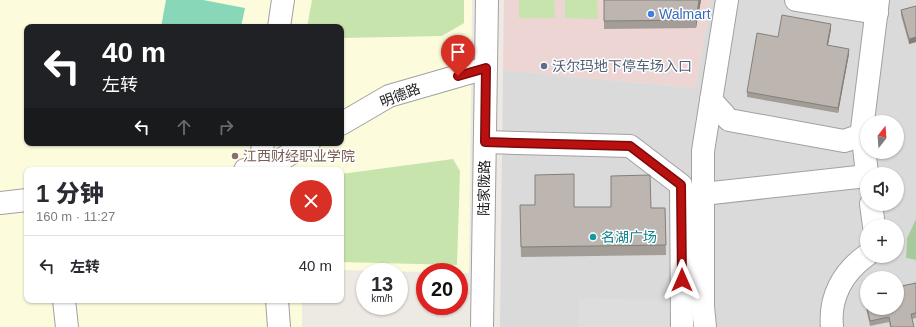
<!DOCTYPE html>
<html lang="zh">
<meta charset="utf-8">
<style>
body{margin:0;font-family:Helvetica,"Noto Sans SC",sans-serif;background:#f7f7f7;color:#2b2b33;height:100vh;display:flex;flex-direction:column;font-size:15px;white-space:nowrap}
*{box-sizing:border-box;margin:0}
p{font-size:13px;color:#7c7c81}
.icon{flex:none;width:22px;height:22px;fill:none;stroke:currentColor;stroke-width:2;stroke-linecap:round;stroke-linejoin:round}
.map{position:relative;flex:1;overflow:hidden}
.side{position:absolute;left:24px;top:167px;width:320px;height:136px;display:flex;flex-direction:column;background:#fff;border-radius:8px;box-shadow:0 1px 3px #0004}
.side>*{flex:none}
.top-card{position:absolute;left:24px;top:24px;width:320px;height:122px;border-radius:8px;box-shadow:0 1px 3px #0004;background:#202124;color:#fff;overflow:hidden}
.needle{width:26px;rotate:17deg}
.fabs{position:absolute;left:860px;top:115px;display:grid;gap:8px}
.fabs a{display:grid;place-items:center;width:44px;height:44px;border-radius:50%;background:#fff;box-shadow:0 1px 3px #0004;font-size:20px}
.speed{position:absolute;left:356px;top:263px;display:flex;gap:8px;font-size:20px;font-weight:700;text-align:center}
.speed>*{display:grid;place-content:center;width:52px;height:52px;border-radius:50%;background:#fff;box-shadow:0 1px 3px #0004;line-height:1}
.speed small{font-size:10px;font-weight:400}
.speed .limit{border:6px solid #d22;background:#fff;color:#111}
.pin{position:absolute;display:grid;place-items:center;width:34px;height:34px;color:#fff;margin:-41px -17px;border-radius:50% 50% 50% 0;rotate:-45deg;box-shadow:0 0 4px #0007}
.pin .icon{rotate:45deg}
.me{position:absolute;width:44px;margin:-22px;rotate:0deg;stroke-linejoin:round;filter:drop-shadow(0 0 3px #0008)}
.turn{display:flex;align-items:center;gap:14px;height:84px;padding:0 12px;font-size:18px}
.turn .icon{width:52px;height:52px;stroke-width:2.5}
.turn b{display:block;font-size:28px;line-height:34px}
.lanes{display:flex;align-items:center;height:38px;padding:0 12px;background:#0003;justify-content:center;gap:20px;direction:ltr}
.lanes .off{opacity:.35}
.round{display:grid;place-items:center;flex:none;width:42px;height:42px;border-radius:21px;background:#f7f7f7}
.overview{display:flex;align-items:center;justify-content:space-between;height:68px;padding:0 12px}
h1{font-size:24px;font-weight:800;line-height:30px}
ul{padding:0;list-style:none}
li{display:flex;align-items:center;gap:12px;height:60px;padding:0 12px;border-top:1px solid #e1e1e2}
li div{flex:1}
li b{display:block;font-size:15px}
li em{font-style:normal}
.map>svg:first-child{display:block}
.residential{fill:#dbdada;fill-rule:evenodd}
.commercial{fill:#edd5d3}
.education{fill:#fcfcdd;fill-rule:evenodd}
.grass{fill:#c7e4ad}
.forest{fill:#a8c99b}
.pitch{fill:#87d7b8}
.parking{fill:#ddd}
.lines{fill:none;stroke-linecap:round;stroke-linejoin:round}
.minor-casing{stroke:#a1a1a1;stroke-width:24}
.minor{stroke:#fff;stroke-width:22}
.wall{fill:#a39d97}
.shaded-wall{fill:#847f7b}
.building{fill:#bdb6b0;stroke:#847f7b}
.route-casing{stroke:#790b0a;stroke-width:10}
.route{stroke:#ba1110;stroke-width:7}
.shop-dot{fill:#3f7fe0;stroke:#fff;stroke-width:1.5}
.service-dot{fill:#5c6f8a;stroke:#fff;stroke-width:1.5}
.education-dot{fill:#8d6e63;stroke:#fff;stroke-width:1.5}
.culture-dot{fill:#0f9aa8;stroke:#fff;stroke-width:1.5}
.labels{text-anchor:middle;stroke-width:3;stroke-linejoin:round;paint-order:stroke}
.shop-label{font-size:14px;fill:#366cbe;stroke:#fff;text-anchor:start}
.service-label{font-size:14px;fill:#4e5e75;stroke:#fff;text-anchor:start}
.street-label{font-size:14px;fill:#1d1d1d;stroke:#fff}
.education-label{font-size:14px;fill:#785e54;stroke:#fff;text-anchor:start}
.culture-label{font-size:14px;fill:#0d838f;stroke:#fff;text-anchor:start}
</style>
<div class="map">
<svg width="916" height="327" viewBox="0 0 916 327">
<rect width="100%" height="100%" fill="#edeae3"/>
<path class="residential" d="M711,0h205v219l-9,19 -1,20 10,2v67h-416l3,-257 192,18zM867,122h30v30h-30zM867,174h30v30h-30zM867,226h30v30h-30zM867,278h30v30h-30z"/>
<polygon class="commercial" points="504,0 711,0 695,88 503,70"/>
<path class="education" d="M0,0h472l-3,273 -128,-3v-100h-314v130h275v27h-302zM27,27h314v116h-314z"/>
<g class="grass">
<polygon points="312,0 464,0 464,23 442,36 341,38 341,27 307,27"/>
<polygon points="519,0 554,0 555,18 519,18"/>
<polygon points="565,0 597,0 598,19 565,18"/>
<polygon points="453,159 460,171 457,265 341,262 341,174"/>
</g>
<polygon class="forest" points="916,219 916,260 906,258 907,238"/>
<polygon class="pitch" points="166,0 203,0 245,8 241,27 161,27"/>
<polygon class="parking" points="665,274 678,275 678,327 579,327 579,298 664,300"/>
<g class="lines">
<g class="minor-casing">
<g id="minor">
<polyline points="796,0 877,13"/>
<polyline points="279,27 283,0"/>
<polyline points="711,100 729,120 844,141 862,135"/>
<polyline points="341,124 389,96 486,68"/>
<polyline points="485,142 630,146 681,185 682,327"/>
<polyline points="260,168 263,143"/>
<polyline points="245,170 268,167 309,143"/>
<polyline points="867,174 862,129 878,0"/>
<polyline points="703,194 867,176"/>
<polyline points="0,203 27,200"/>
<polyline points="871,204 874,226"/>
<polyline points="64,300 67,327"/>
<polyline points="277,300 279,327"/>
<polyline points="482,327 487,0"/>
<polyline points="705,327 703,306 703,151 727,0"/>
<path d="M832,327c-3,-30 11,-55 35,-72"/>
</g>
</g>
<use href="#minor" class="minor"/>
</g>
<g class="wall">
<polygon points="604,0 701,0 696,28 604,29"/>
<polygon points="916,6 916,42 909,44 901,15 901,10"/>
<polygon points="831,29 828,45 849,54 838,113 747,97 747,92 778,37"/>
<polygon points="520,205 574,207 665,208 666,255 521,257"/>
<polygon points="916,283 916,318 912,319 914,327 890,327 889,322 870,326 864,298 864,293"/>
</g>
<g class="shaded-wall">
<polygon points="699,0 701,0 696,28 696,20"/>
<polygon points="831,24 831,29 827,50 827,45"/>
<polygon points="916,37 916,42 909,44 909,39"/>
<polygon points="849,49 849,54 838,113 838,108"/>
</g>
<g class="building">
<polygon points="604,0 699,0 696,20 604,21"/>
<polygon points="916,6 916,37 909,39 901,10"/>
<polygon points="782,15 831,24 827,45 849,49 838,108 747,92 757,33 778,37"/>
<polygon points="574,174 574,207 611,207 611,176 650,175 651,208 665,208 666,245 521,247 520,205 535,205 535,175"/>
<polygon points="916,283 916,313 911,314 914,327 891,327 889,317 870,321 867,308 897,308 897,287"/>
<polygon points="867,292 867,308 864,293"/>
</g>
<g class="lines">
<g class="route-casing">
<polyline id="route" points="458,76 486,68 485,142 630,146 681,185 682,280"/>
</g>
<use href="#route" class="route"/>
</g>
<circle class="shop-dot" cx="651" cy="14" r="4"/>
<circle class="service-dot" cx="544" cy="66" r="4"/>
<circle class="education-dot" cx="235" cy="156" r="4"/>
<circle class="culture-dot" cx="593" cy="237" r="4"/>
<g class="labels">
<g class="shop-label">
<text x="659" y="19">Walmart</text>
</g>
<g class="service-label">
<text x="552" y="71">沃尔玛地下停车场入口</text>
</g>
<g class="street-label">
<text transform="translate(400 95) rotate(-21)" y="5">明德路</text>
<text transform="translate(484 188) rotate(-89)" y="5">陆家陇路</text>
</g>
<g class="education-label">
<text x="243" y="161">江西财经职业学院</text>
</g>
<g class="culture-label">
<text x="601" y="242">名湖广场</text>
</g>
</g>
</svg>
<div class="fabs">
<a><svg class="needle" viewBox="-14 -14 28 28"><path d="M0-13l5 13h-10z" fill="#e53935"/><path d="M0 13l5-13h-10z" fill="#7c7c81"/></svg></a>
<a><svg class="icon" aria-label="sound" viewBox="0 0 24 24"><path d="M4 9h4l5-4v14l-5-4H4zM17 9q2 3 0 6"/></svg></a>
<a>+</a>
<a>−</a>
</div>
<div class="speed"><div>13<small>km/h</small></div><div class="limit">20</div></div>
<div class="pin" style="left:458px;top:76px;background:#d93025"><svg class="icon" aria-label="arrive" viewBox="0 0 24 24"><path d="M6 21V4h12l-3 4 3 4H6"/></svg></div>
<svg class="me" style="left:682px;top:280px" viewBox="-20 -20 40 40"><path d="M0-17L14 15 0 8-14 15z" fill="#ba1110" stroke="#fff" stroke-width="4"/></svg>
<div class="top-card">
<div class="turn"><svg class="icon" aria-label="left" viewBox="0 0 24 24"><path d="M17 20v-9H6M10 6l-5 5 5 5"/></svg><div><b>40 m</b>左转</div></div>
<div class="lanes"><svg class="icon" aria-label="left" viewBox="0 0 24 24"><path d="M17 20v-9H6M10 6l-5 5 5 5"/></svg><svg class="icon off" aria-label="ahead" viewBox="0 0 24 24"><path d="M12 20V5M6 11l6-6 6 6"/></svg><svg class="icon off" aria-label="right" viewBox="0 0 24 24"><path d="M7 20v-9h11M14 6l5 5-5 5"/></svg></div>
</div>
<section class="side">
<div class="overview"><div><h1>1 分钟</h1><p>160 m · 11:27</p></div><a class="round" style="background:#d93025;color:#fff"><svg class="icon" aria-label="close" viewBox="0 0 24 24"><path d="M6 6l12 12M18 6L6 18"/></svg></a></div>
<ul>
<li><svg class="icon" aria-label="left" viewBox="0 0 24 24"><path d="M17 20v-9H6M10 6l-5 5 5 5"/></svg><div><b>左转</b></div><em>40 m</em></li>
</ul>
</section>
</div>
